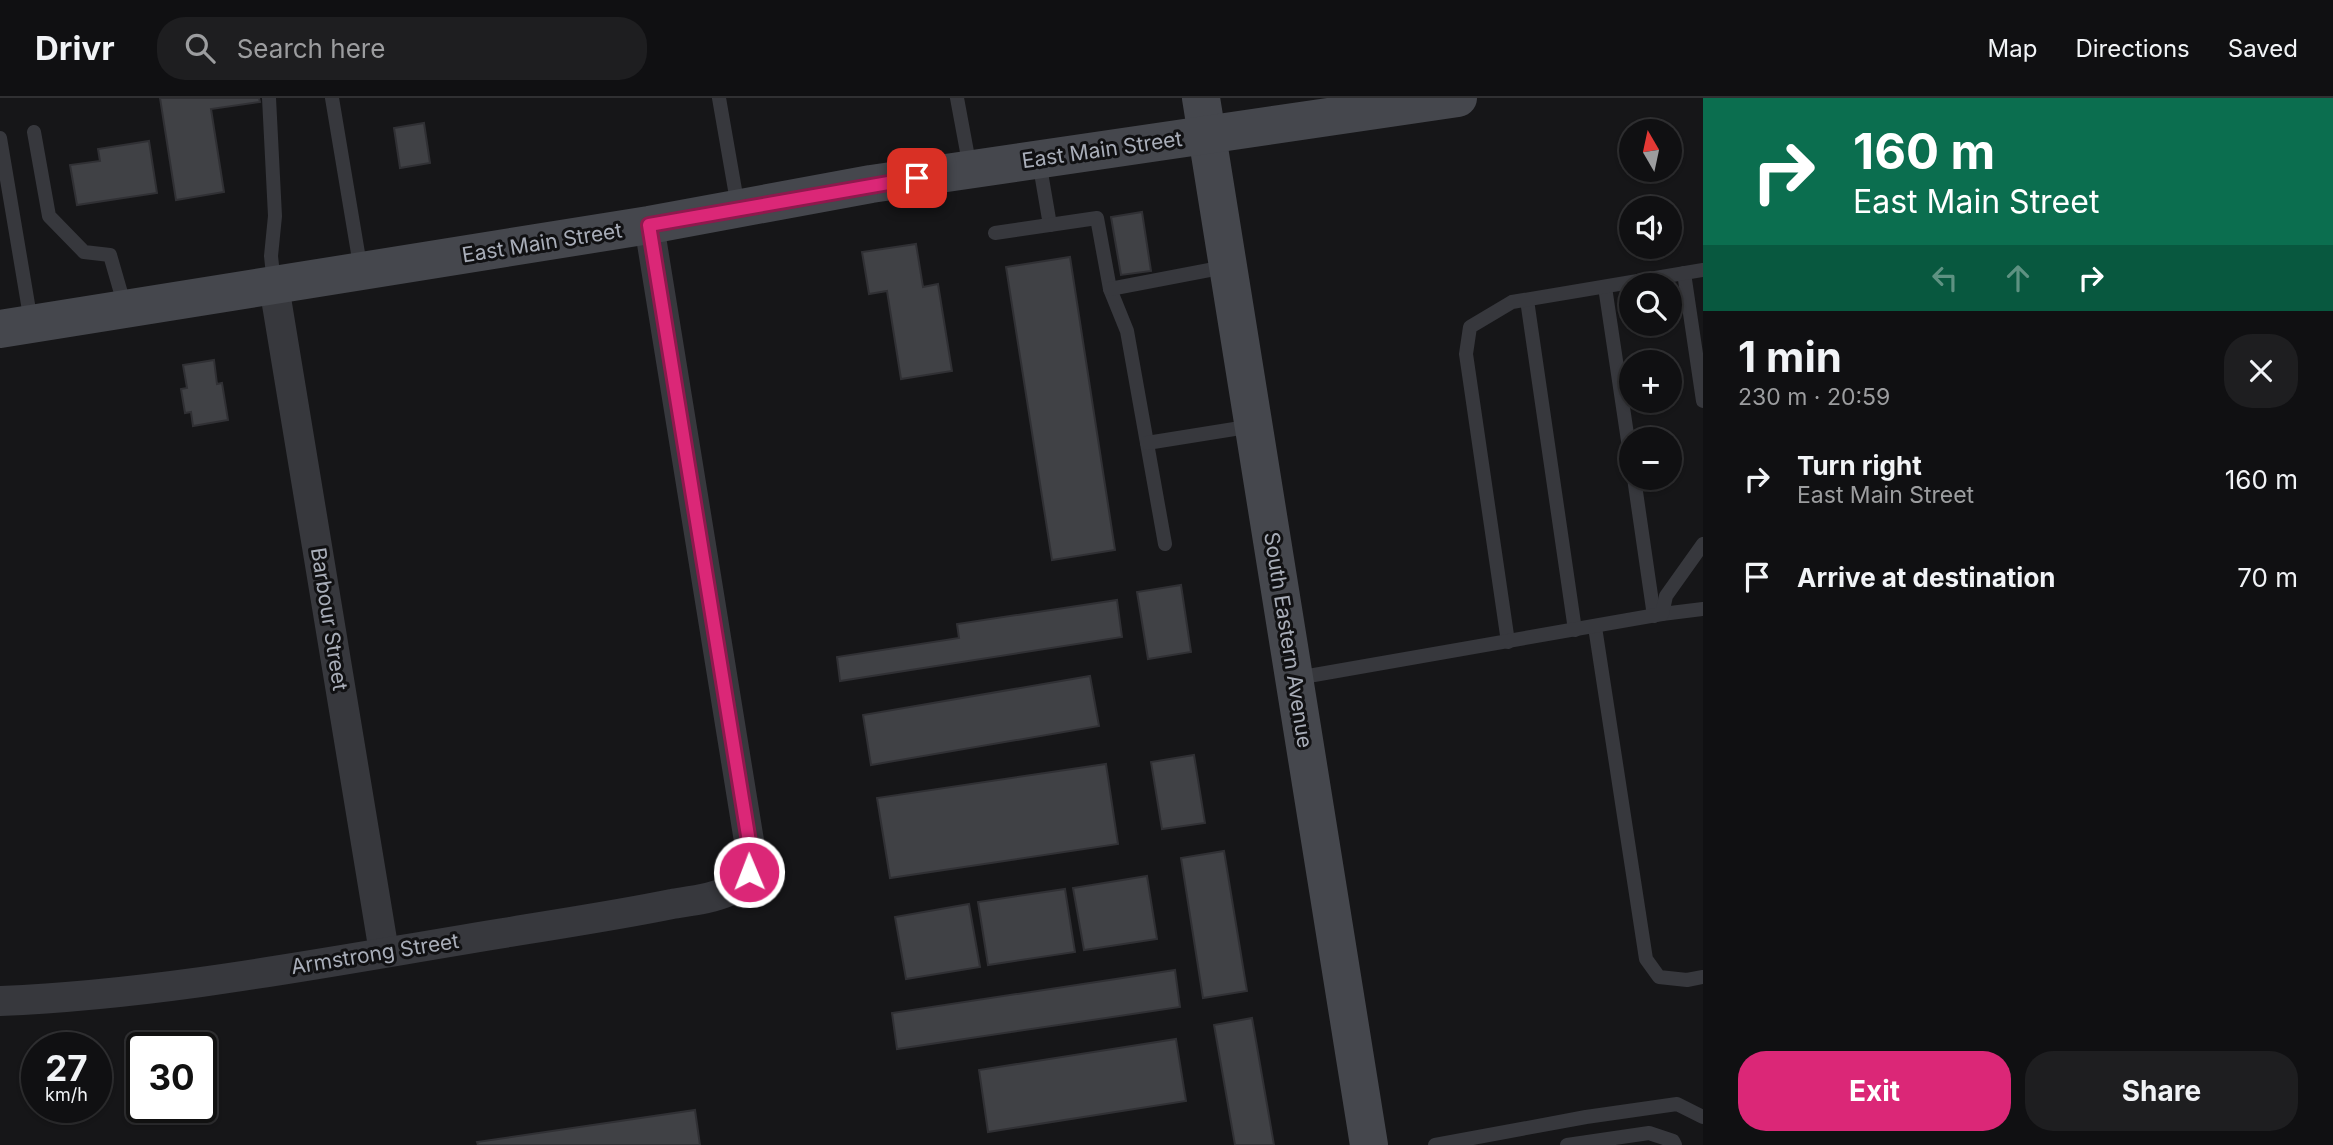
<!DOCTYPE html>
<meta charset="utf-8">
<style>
body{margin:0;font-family:Inter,sans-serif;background:#1e1e20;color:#f1f3f6;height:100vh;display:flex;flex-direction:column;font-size:26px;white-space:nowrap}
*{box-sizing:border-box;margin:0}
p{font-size:23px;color:#9c9d9f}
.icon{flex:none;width:38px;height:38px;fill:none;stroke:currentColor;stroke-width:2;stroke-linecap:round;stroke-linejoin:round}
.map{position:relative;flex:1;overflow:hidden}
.details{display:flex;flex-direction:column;background:#101012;width:630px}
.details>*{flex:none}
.banner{background:#0b6e4f;color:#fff;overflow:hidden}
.needle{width:46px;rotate:351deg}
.controls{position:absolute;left:1619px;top:21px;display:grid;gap:14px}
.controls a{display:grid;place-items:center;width:63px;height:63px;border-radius:50%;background:#101012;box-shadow:0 2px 5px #0004,0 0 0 2px #303032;font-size:35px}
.speed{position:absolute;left:21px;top:934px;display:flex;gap:14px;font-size:35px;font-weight:700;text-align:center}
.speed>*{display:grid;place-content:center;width:91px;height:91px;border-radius:50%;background:#101012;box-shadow:0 2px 5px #0004,0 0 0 2px #303032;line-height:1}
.speed small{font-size:18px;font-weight:400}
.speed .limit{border:4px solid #111;border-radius:10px;background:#fff;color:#111}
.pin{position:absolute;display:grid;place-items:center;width:60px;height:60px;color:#fff;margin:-30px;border-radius:14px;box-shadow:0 4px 10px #0006}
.me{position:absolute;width:77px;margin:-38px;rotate:359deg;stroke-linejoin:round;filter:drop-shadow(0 0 5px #0008)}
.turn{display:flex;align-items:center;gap:24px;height:147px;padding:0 35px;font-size:32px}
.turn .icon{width:91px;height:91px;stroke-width:2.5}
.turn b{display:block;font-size:49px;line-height:60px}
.lanes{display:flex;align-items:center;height:66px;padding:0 35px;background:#0003;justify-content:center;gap:35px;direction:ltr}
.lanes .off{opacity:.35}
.round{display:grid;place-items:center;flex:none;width:74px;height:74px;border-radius:28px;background:#1e1e20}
.head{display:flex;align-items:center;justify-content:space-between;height:119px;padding:0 35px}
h1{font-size:42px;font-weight:700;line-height:52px}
.button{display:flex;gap:14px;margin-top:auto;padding:14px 35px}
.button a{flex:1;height:80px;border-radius:28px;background:#db2777;color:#fff;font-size:28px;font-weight:700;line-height:80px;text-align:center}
.button a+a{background:#1e1e20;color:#f1f3f6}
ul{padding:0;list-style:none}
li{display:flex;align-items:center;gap:21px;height:98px;padding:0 35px}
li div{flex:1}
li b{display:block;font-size:26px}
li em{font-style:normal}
header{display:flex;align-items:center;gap:42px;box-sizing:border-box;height:98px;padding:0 35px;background:#101012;border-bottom:2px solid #303032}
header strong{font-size:33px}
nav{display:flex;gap:38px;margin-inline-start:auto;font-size:24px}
.search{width:490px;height:63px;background:#1e1e20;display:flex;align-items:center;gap:18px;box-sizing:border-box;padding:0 24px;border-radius:28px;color:#9c9d9f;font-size:26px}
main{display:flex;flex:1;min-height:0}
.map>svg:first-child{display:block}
.building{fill:#404145;stroke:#303034;stroke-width:2}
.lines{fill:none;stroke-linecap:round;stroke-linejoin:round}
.lane{stroke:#37383d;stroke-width:14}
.street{stroke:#37383d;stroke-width:30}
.secondary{stroke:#45474d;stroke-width:38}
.route-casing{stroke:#8e194d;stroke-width:18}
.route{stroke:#db2777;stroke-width:12}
.labels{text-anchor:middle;stroke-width:6;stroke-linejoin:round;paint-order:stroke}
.street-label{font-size:21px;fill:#a8adb8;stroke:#111113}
</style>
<header>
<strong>Drivr</strong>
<div class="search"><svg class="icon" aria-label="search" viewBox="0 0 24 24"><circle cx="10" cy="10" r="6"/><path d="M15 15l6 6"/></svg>Search here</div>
<nav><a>Map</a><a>Directions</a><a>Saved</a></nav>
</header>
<main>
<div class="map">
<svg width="1703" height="1047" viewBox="0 0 1703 1047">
<rect width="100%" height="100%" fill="#161618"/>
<g class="building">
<polygon points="160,0 259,0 260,4 211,11 224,94 176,102"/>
<polygon points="424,25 430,65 400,70 394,30"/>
<polygon points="149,43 157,95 77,107 70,67 100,63 98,51"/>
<polygon points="1142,114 1151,173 1121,177 1111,119"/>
<polygon points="916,146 923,189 938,186 952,273 901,281 887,193 869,196 862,154"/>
<polygon points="1070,159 1115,452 1052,462 1006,169"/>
<polygon points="214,262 217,286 222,285 228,322 193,328 191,314 185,315 181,291 187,290 183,267"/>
<polygon points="1181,487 1191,554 1148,561 1137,494"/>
<polygon points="1117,502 1122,539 840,583 837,559 959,540 957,526"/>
<polygon points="1090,578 1099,628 871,667 863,617"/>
<polygon points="1194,657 1205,725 1162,731 1151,664"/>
<polygon points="1106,666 1118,746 890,780 877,700"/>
<polygon points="1224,753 1247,893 1203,900 1181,760"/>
<polygon points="1147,778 1157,841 1084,852 1073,790"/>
<polygon points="1065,791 1075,854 988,867 978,804"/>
<polygon points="969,806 980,869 906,881 895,819"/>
<polygon points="1175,872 1180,909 897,951 892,915"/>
<polygon points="1252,920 1274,1047 1235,1047 1214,927"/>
<polygon points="1176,941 1186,1003 988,1034 979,972"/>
<polygon points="695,1012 700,1047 478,1047 477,1044"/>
</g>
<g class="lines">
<g class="lane">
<polyline points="269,0 275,118 271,158 274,186"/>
<polyline points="332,0 361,173"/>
<polyline points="719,0 738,109"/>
<polyline points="957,0 970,70"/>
<polyline points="34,34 49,118 84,154 110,157 125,209"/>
<polyline points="0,40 31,224"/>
<polyline points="1039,63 1050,127"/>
<polyline points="995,135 1097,120 1110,191 1127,233 1165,446"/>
<polyline points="1684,175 1703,303"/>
<polyline points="1605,189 1631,363"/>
<polyline points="1110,191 1225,169"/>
<polyline points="1527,202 1575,532"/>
<polyline points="1147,345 1253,328"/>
<polyline points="1634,380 1654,518"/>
<polyline points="1662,516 1703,511"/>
<polyline points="1595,529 1646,861 1659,879 1687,882 1703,879"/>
<polyline points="1508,544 1466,256 1470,229 1512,204 1703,172"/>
<polyline points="1297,580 1662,516 1666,498 1703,446"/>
<polyline points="1435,1047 1586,1019 1677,1006 1703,1019"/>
<polyline points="1567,1047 1649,1035 1673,1043 1675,1047"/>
</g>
<g class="street">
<polyline points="274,188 384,854"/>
<path d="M0,903c171,-7 341,-42 510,-69 54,-9 108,-17 162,-28 18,-3 39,-5 57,-13 19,-8 22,-25 21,-44l-101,-622"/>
</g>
<g class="secondary">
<polyline points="1201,0 1369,1047"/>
<polyline points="0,231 649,127 871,86 1458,0"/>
</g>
</g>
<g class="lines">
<g class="route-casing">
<polyline id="route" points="749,774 750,750 649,127 917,80"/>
</g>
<use href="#route" class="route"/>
</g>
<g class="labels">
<g class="street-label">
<text transform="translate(1102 52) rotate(-8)" y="7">East Main Street</text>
<text transform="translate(542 145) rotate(-9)" y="7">East Main Street</text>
<text transform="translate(329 521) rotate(81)" y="7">Barbour Street</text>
<text transform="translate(1288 542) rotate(81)" y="7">South Eastern Avenue</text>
<text transform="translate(375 856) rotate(-9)" y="7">Armstrong Street</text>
</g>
</g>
</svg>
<div class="controls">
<a><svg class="needle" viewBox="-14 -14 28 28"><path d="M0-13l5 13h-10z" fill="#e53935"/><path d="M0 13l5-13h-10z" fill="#9c9d9f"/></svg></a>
<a><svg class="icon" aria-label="sound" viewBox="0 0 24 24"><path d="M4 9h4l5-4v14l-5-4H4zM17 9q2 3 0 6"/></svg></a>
<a><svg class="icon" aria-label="search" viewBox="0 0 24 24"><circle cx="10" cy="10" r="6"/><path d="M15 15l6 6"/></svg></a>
<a>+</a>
<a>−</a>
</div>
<div class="speed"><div>27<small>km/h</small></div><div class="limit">30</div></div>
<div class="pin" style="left:917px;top:80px;background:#d93025"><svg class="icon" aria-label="arrive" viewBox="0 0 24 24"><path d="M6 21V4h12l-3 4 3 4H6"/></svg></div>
<svg class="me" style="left:749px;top:774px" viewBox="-20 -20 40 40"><circle r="17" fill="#db2777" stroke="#fff" stroke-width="3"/><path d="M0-11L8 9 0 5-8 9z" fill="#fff"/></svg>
</div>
<section class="details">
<div class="banner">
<div class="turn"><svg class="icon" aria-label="right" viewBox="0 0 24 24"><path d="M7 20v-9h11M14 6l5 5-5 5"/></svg><div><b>160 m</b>East Main Street</div></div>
<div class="lanes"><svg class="icon off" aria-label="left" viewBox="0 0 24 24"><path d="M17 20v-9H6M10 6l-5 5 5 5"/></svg><svg class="icon off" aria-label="ahead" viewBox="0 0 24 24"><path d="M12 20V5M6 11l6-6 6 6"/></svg><svg class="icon" aria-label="right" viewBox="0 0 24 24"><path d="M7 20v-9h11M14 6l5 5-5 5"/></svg></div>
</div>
<div class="head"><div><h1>1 min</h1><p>230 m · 20:59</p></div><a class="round"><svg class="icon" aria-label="close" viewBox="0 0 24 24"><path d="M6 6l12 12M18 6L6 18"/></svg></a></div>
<ul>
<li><svg class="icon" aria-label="right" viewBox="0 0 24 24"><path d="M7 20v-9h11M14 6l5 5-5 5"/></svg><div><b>Turn right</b><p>East Main Street</p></div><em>160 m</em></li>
<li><svg class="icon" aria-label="arrive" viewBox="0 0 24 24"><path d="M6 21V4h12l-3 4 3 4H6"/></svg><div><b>Arrive at destination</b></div><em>70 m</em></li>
</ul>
<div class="button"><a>Exit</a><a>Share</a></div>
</section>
</main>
